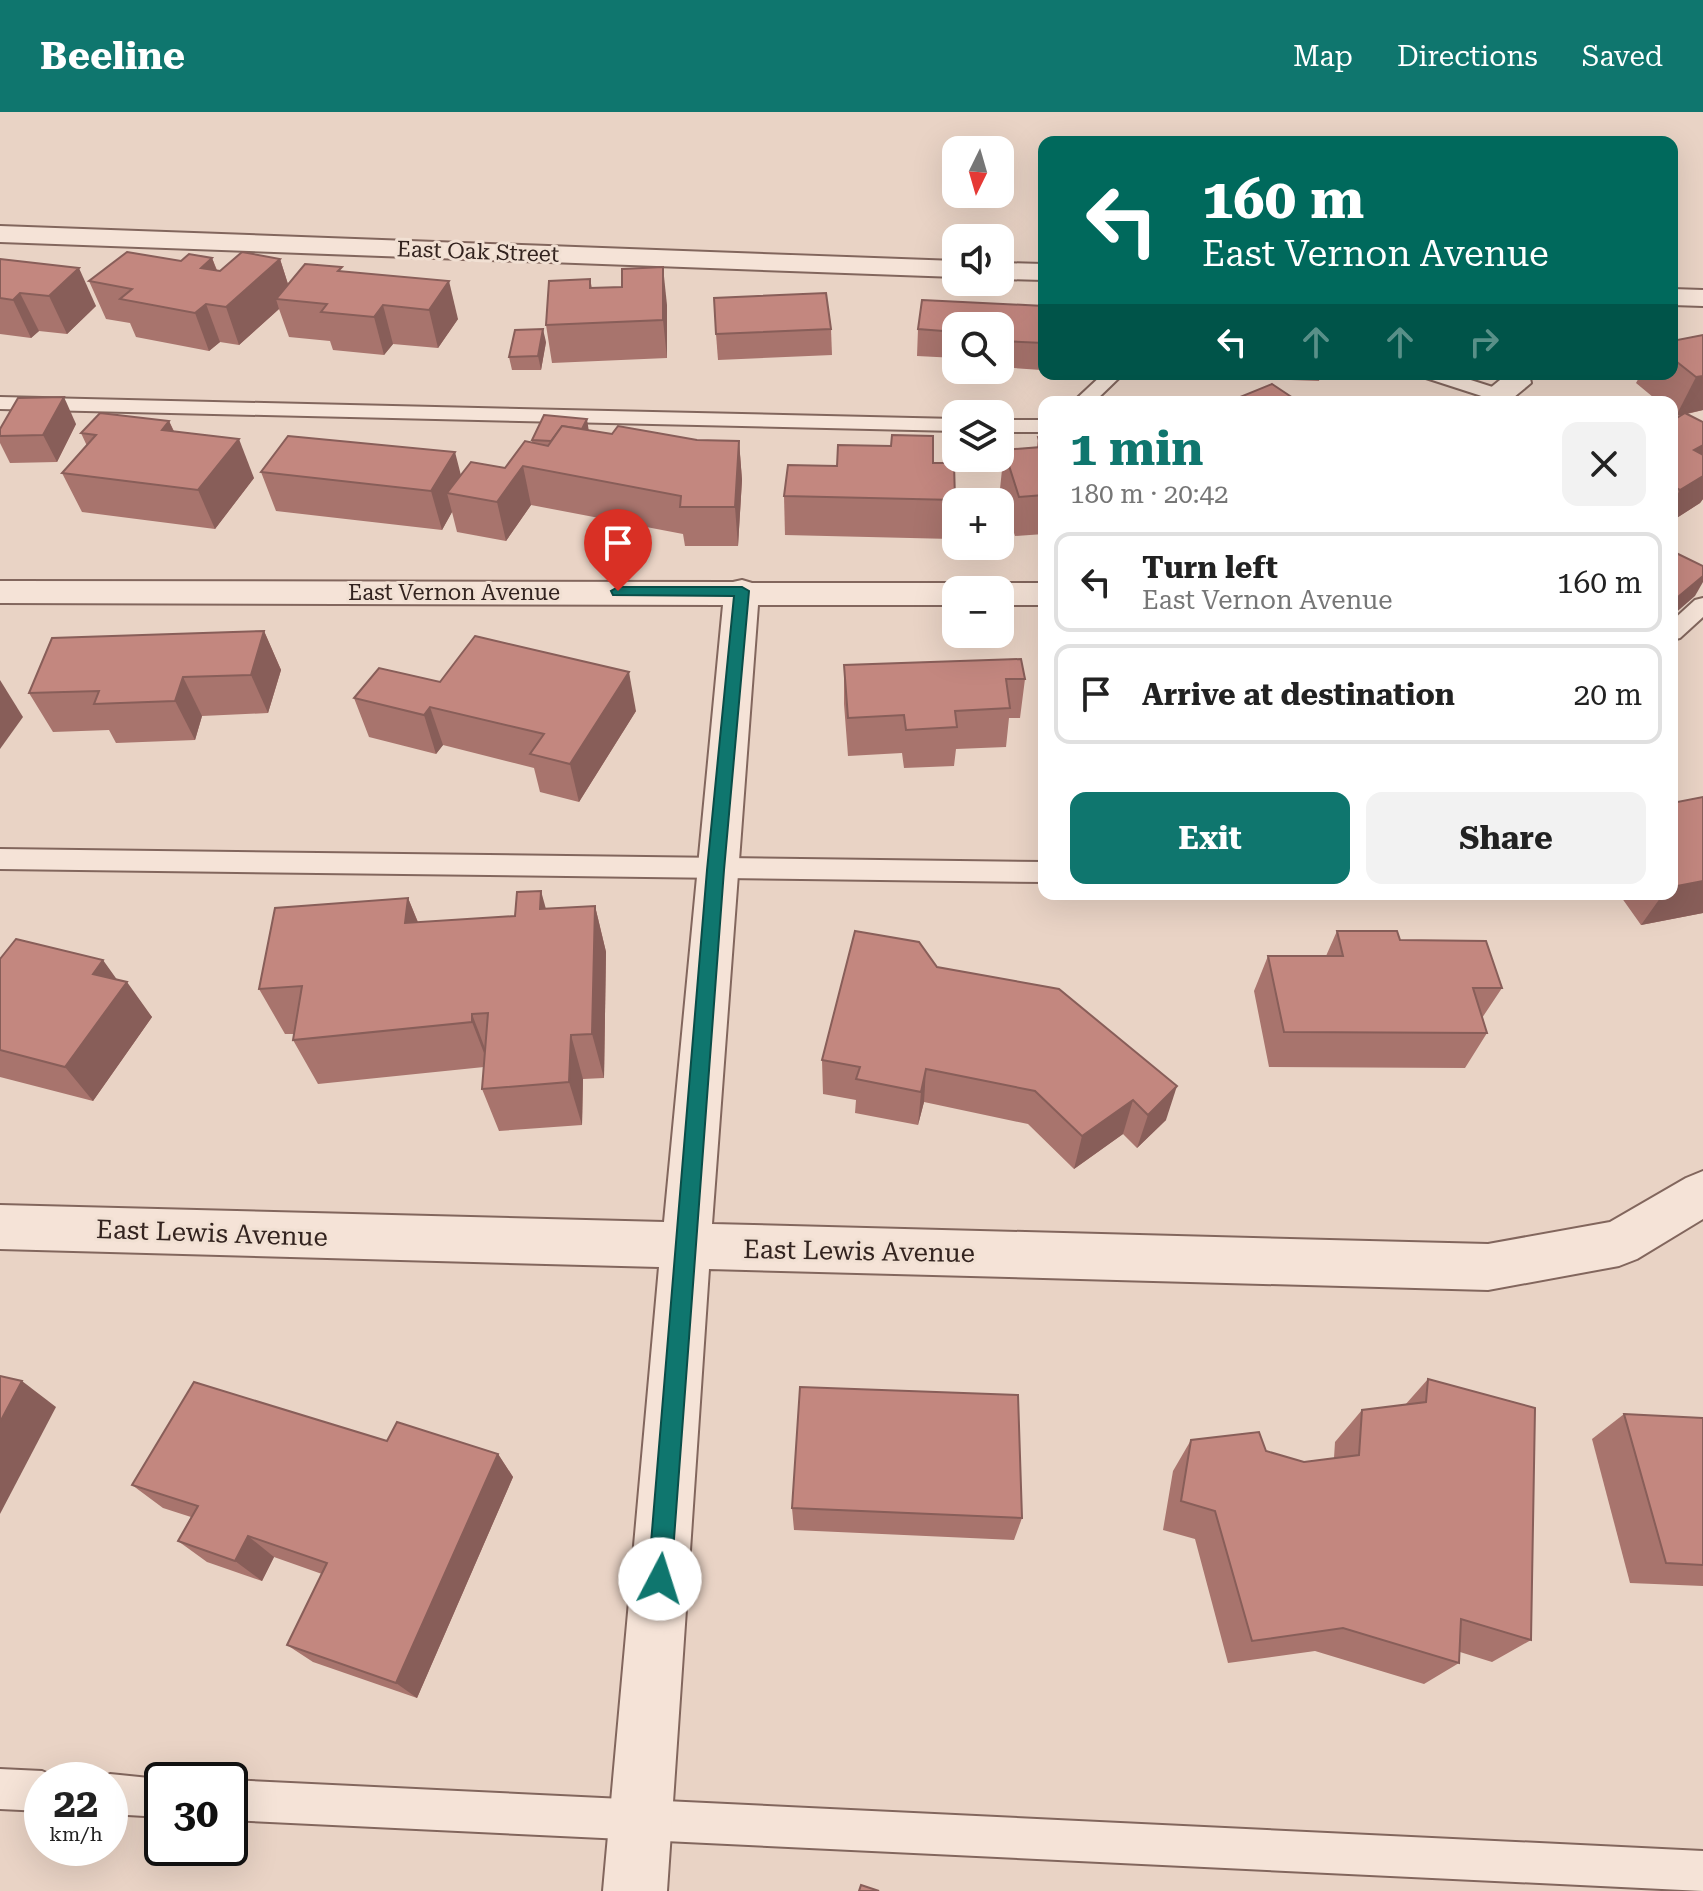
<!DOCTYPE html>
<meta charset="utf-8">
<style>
body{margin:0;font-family:"Roboto Serif",serif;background:#f2f2f2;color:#222;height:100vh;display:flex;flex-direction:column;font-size:30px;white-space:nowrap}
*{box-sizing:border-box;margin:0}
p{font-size:26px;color:#767676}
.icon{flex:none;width:44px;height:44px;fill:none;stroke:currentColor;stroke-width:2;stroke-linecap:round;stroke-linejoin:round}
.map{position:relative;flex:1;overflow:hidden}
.drawer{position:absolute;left:1038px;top:284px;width:640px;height:504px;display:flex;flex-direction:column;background:#fff;border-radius:16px;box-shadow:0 8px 32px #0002}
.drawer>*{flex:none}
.banner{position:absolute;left:1038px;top:24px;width:640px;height:244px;border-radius:16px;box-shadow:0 8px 32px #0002;background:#00695c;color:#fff;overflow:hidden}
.needle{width:52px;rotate:185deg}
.tools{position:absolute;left:942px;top:24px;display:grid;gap:16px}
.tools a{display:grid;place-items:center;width:72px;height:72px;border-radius:16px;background:#fff;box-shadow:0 8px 32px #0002;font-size:40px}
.speed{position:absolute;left:24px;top:1650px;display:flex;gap:16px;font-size:40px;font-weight:700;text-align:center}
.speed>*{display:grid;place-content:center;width:104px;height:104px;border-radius:50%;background:#fff;box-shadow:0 8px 32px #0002;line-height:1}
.speed small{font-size:20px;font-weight:400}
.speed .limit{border:4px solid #111;border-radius:12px;background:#fff;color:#111}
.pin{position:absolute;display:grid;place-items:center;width:68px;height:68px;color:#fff;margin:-82px -34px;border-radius:50% 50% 50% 0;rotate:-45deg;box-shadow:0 0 8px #0007}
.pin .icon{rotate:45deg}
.me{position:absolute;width:88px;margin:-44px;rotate:5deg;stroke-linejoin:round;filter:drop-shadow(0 0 6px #0008)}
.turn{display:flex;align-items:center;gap:28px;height:168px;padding:0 32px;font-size:36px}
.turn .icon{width:104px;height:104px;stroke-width:2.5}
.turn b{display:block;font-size:56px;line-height:68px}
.lanes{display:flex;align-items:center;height:76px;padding:0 32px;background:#0003;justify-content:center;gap:40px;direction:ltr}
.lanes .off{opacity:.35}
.round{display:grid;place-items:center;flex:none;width:84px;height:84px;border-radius:16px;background:#f2f2f2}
.headline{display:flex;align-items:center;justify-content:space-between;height:136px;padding:0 32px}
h1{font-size:48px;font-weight:700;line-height:60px;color:#0f766e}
.cta{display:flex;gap:16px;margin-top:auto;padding:16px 32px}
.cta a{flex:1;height:92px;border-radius:16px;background:#0f766e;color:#fff;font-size:32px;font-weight:700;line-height:92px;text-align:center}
.cta a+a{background:#f2f2f2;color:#222}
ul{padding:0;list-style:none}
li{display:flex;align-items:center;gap:24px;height:100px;margin:0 16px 12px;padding:0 16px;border:4px solid #e0e0e0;border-radius:16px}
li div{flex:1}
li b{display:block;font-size:30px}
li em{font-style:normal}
header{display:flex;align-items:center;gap:48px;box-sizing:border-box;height:112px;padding:0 40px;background:#0f766e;color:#fff}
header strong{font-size:38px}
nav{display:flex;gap:44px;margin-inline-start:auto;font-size:28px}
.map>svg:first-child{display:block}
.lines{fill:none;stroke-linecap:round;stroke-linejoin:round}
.service-casing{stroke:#82665d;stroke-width:4}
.minor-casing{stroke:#82665d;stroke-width:4}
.tertiary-casing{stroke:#82665d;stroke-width:4}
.service{fill:#f5e3d7;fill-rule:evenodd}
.minor{fill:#f5e3d7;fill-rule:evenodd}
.tertiary{fill:#f5e3d7;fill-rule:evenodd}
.wall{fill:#a8746d}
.shaded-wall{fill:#885e59}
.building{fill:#c3877f;stroke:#885e59;stroke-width:2}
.route{fill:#0f766e;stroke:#0a4d48;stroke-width:2}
.labels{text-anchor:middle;stroke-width:6;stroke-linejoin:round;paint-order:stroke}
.far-street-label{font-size:22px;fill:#33231f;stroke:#f1e0d3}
.street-label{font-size:26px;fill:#33231f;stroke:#f1e0d3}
</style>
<header>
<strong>Beeline</strong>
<nav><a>Map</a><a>Directions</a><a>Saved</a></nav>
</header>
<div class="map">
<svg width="1703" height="1779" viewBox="0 0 1703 1779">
<rect width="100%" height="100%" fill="#e9d3c5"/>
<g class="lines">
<g class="service-casing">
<g id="service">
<polygon points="1103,262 1123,262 1094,290 1073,290"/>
<polygon points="1424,262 1452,262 1505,279 1508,283 1505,287 1491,287 1426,266"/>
<polygon points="0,285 956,307 956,319 0,297"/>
<rect x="1000" y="308" width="44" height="12"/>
<polygon points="1703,486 1703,505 1680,526 1672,528 1672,509 1695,488"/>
<polygon points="0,737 1044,750 1044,770 0,757"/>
<polygon points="0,1657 42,1659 56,1665 57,1668 42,1668 42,1699 0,1697"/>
<polygon points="110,1662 169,1668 162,1668 162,1705 110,1702 110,1668 96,1668"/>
<polygon points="230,1668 1703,1739 1703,1779 230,1708"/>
</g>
</g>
<g class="minor-casing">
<g id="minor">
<polygon points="1499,262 1529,262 1531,271 1508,290 1473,290 1500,268"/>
<polygon points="742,468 752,471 956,471 971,478 956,478 956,493 758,493 712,1112 1488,1132 1610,1110 1686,1066 1703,1059 1703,1107 1637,1147 1619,1154 1488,1178 709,1157 667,1779 603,1779 659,1155 0,1137 0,1093 664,1110 723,493 0,491 0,469 733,470"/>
<polygon points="1000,471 1044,471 1044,493 1000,493 1000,478 985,478"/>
</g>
</g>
<g class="tertiary-casing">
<g id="tertiary">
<polygon points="0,114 956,149 956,165 0,130"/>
<polygon points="1000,151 1044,152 1044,168 1000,167"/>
<polygon points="1672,177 1703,178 1703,194 1672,193"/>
</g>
</g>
<use href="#service" class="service"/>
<use href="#minor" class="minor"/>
<use href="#tertiary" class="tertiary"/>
</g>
<g class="wall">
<polygon points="212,146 217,158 220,159 280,147 288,172 343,159 458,207 438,236 393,232 384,243 333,238 330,229 289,225 279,197 239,233 220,230 209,239 136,225 130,211 106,207 89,169 181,149"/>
<polygon points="0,147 96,194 67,222 39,219 31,226 0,222"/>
<polygon points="590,167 592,176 667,193 667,246 552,251 546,213"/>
<polygon points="1044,194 1044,248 1042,248 1041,258 1000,255 1000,214 956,214 956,246 917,244 918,217"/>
<polygon points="831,217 832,243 718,248 716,222"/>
<polygon points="1703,223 1703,298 1687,302 1703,310 1703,387 1700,391 1672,409 1672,309 1682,303 1676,304 1672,300 1672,290 1659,290 1636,271 1641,262 1672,262 1672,229"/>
<polygon points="546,230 541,258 512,258 509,245"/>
<polygon points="1264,262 1320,262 1319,269 1265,267"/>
<polygon points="169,309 174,319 254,366 215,417 82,400 62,361 87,334 81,321"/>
<polygon points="76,312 57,350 10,351 0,331 0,317"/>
<polygon points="589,318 612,322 697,328 739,329 742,368 738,434 685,434 683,422 531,393 506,429 457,420 452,400 442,418 276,399 261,360 461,363 505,356 532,331 532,328"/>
<polygon points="1044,324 1044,422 1015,424 1000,377 1004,338 1037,335 1038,325"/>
<polygon points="891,334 933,351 955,388 952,427 785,423 784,384 837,354"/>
<polygon points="264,519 281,558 268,601 202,604 195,628 116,631 109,618 53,620 29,581"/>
<polygon points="844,553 1025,567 1020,606 1009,606 1006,635 956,637 954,654 904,656 902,641 848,644 844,592"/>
<polygon points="440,570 636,599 579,690 540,680 534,656 443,633 436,642 369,625 354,586"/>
<polygon points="1703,685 1703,801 1641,813 1619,782 1672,782"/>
<polygon points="408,786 418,810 515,804 546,797 595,794 606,840 604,966 583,967 582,1013 499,1019 482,977 484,955 318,972 293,928 294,922 285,922 259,877"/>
<polygon points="1337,819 1400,828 1502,876 1482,906 1487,921 1465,956 1269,955 1254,879 1268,844 1326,844"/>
<polygon points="0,847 117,868 152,905 93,989 0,965"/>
<polygon points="937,855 1166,1008 1137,1036 1123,1022 1074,1057 1028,1012 924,990 918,1013 855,1001 856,988 823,982 822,948"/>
<polygon points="1428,1267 1531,1528 1492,1550 1460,1540 1459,1551 1424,1572 1315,1539 1228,1551 1195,1427 1163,1418 1173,1359 1191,1328 1266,1339 1304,1350 1334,1346 1335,1330 1362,1298 1405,1293"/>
<polygon points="1624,1302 1703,1306 1703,1474 1630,1471 1592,1327"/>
<polygon points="387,1329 498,1342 513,1365 417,1586 313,1550 287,1533 322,1462 274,1445 262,1469 207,1450 178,1429 191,1405 163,1396 132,1373"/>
<polygon points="792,1396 1022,1406 1014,1428 794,1418"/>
</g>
<g class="shaded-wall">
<polygon points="212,146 226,184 201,156"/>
<polygon points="280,147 292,185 276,187 279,197 239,233 226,195"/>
<polygon points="663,155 667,193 667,246 663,208"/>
<polygon points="79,156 96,194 67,222 49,184"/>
<polygon points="449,169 458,207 438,236 429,198"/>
<polygon points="20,181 39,219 31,226 13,188"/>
<polygon points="206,192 220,230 209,239 195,201"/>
<polygon points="383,193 393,232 384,243 374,205"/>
<polygon points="543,217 546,230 541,258 538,244"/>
<polygon points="1703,264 1703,298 1676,304 1696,265"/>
<polygon points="64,285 76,312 57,350 43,323"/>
<polygon points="587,307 589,320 576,331"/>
<polygon points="169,309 186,348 162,318"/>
<polygon points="239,327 254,366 215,417 198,378"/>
<polygon points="739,329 742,368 738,434 735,395"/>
<polygon points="1703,333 1703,360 1673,377 1694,338"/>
<polygon points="455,340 465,379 447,381 452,400 442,418 431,379"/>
<polygon points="523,354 531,393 506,429 497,390"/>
<polygon points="1703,364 1703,387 1700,391 1672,409 1672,392 1680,378"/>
<polygon points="1703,464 1703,470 1695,484 1672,504 1672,490"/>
<polygon points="264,519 281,558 268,601 251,563"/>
<polygon points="629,560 636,599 579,690 570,652"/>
<polygon points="183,565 202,604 195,628 175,589"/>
<polygon points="0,568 23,605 0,637"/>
<polygon points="430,595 443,633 436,642 424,603"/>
<polygon points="1703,769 1703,801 1641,813 1663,782 1672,782 1672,775"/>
<polygon points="541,779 554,826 540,797"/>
<polygon points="408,786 427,833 405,811"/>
<polygon points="595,794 606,840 604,966 592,922"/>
<polygon points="103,848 123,876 127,870 152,905 93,989 65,955 93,862"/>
<polygon points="472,902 489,947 489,954 472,910"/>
<polygon points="571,923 583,967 582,1013 569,970"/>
<polygon points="926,957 924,990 918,1013 921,980"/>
<polygon points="1177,974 1166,1008 1137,1036 1148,1003"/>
<polygon points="1133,988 1123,1022 1074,1057 1082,1024"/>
<polygon points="22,1269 56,1295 0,1402 0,1310"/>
<polygon points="498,1342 513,1365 417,1586 396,1571"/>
<polygon points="248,1424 274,1445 262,1469 235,1449"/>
</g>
<g class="building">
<polygon points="127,140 181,149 189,142 212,146 201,156 220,159 242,140 280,147 226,195 206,192 195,201 120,187 132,177 89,169"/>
<polygon points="0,147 79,156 49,184 20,181 13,188 0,186"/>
<polygon points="305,152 342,155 338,159 449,169 429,198 383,193 374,205 321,200 327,192 276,187"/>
<polygon points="663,155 663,208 546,213 549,169 590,167 590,176 622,175 622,157"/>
<polygon points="826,181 831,217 716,222 714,186"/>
<polygon points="922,188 1044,194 1044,231 1000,229 1000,214 956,214 956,220 918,217"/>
<polygon points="543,217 538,244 509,245 515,218"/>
<polygon points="1703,223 1703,264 1696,265 1672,246 1672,229"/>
<polygon points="1272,272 1299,290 1228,290"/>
<polygon points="64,285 43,323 0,324 0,317 18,286"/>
<polygon points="100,301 169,309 162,318 239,327 198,378 62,361 96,323 81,321"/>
<polygon points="1685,301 1703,310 1703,333 1694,338 1703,343 1703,364 1680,378 1672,374 1672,309"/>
<polygon points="544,303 587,307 582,317 562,314 551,329 532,328"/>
<polygon points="562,314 612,322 618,314 697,328 739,329 735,395 680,395 681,384 523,354 497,390 447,381 471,350 505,356 525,329 548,334"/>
<polygon points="892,323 933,324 933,351 954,351 955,388 784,384 788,353 837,354 838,333 891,334"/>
<polygon points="288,324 455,340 431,379 261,360"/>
<polygon points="1044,324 1044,383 1019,385 1004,338 1041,335 1038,325"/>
<polygon points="1672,439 1703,454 1703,464 1672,490"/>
<polygon points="264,519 251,563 183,565 175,589 94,592 99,579 29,581 52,526"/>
<polygon points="475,524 629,560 570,652 530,642 544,622 430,595 424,603 354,586 379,556 440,570"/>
<polygon points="1021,547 1025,567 1006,567 1010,596 955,599 957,615 906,618 904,603 848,606 844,553"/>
<polygon points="1703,685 1703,769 1672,775 1672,691"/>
<polygon points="541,779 540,797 595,794 592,922 571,923 569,970 482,977 488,901 472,902 472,910 293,928 302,874 259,877 275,796 408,786 405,811 515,804 517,780"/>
<polygon points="855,819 919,830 937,855 1059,877 1177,974 1148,1003 1133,988 1082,1024 1035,979 926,957 921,980 856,967 860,955 822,948"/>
<polygon points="1337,819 1397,819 1400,828 1486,829 1502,876 1473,876 1487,921 1284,920 1268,844 1343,844"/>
<polygon points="16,827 103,848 93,862 127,870 65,955 0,938 0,847"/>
<polygon points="0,1264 22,1269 0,1310"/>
<polygon points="1428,1267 1535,1296 1531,1528 1461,1507 1459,1551 1343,1516 1252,1529 1215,1399 1181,1389 1191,1328 1259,1320 1266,1339 1304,1350 1359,1343 1362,1298 1426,1290"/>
<polygon points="194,1270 387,1329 397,1310 498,1342 396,1571 287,1533 327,1451 248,1424 235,1449 178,1429 198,1394 132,1373"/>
<polygon points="800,1275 1018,1283 1022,1406 792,1396"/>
<polygon points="1624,1302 1703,1306 1703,1453 1666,1451"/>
<polygon points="861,1773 879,1779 859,1779"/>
</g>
<polygon class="route" points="618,475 742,475 749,479 724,758 671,1467 668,1476 660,1479 651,1476 648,1467 707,758 734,484 613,483 611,479"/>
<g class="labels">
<g class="far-street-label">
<text transform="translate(478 139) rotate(2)" y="8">East Oak Street</text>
<text x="454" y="488">East Vernon Avenue</text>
</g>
<g class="street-label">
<text transform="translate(212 1121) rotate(2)" y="9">East Lewis Avenue</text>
<text transform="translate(859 1139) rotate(1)" y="9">East Lewis Avenue</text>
</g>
</g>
</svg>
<div class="tools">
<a><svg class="needle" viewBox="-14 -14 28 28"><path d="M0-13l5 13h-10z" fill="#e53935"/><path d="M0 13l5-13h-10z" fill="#767676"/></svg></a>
<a><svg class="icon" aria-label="sound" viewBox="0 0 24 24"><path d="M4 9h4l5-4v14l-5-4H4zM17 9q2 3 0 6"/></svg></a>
<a><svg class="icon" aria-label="search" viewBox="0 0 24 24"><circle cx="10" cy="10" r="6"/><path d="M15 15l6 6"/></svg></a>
<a><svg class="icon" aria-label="layers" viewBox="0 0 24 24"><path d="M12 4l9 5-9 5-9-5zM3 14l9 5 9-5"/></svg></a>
<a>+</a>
<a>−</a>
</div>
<div class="speed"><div>22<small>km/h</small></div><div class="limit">30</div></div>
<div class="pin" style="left:618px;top:479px;background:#d93025"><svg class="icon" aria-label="arrive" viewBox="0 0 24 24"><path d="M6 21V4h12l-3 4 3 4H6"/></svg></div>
<svg class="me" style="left:660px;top:1467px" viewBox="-20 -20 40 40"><circle r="19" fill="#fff"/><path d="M0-13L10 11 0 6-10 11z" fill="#0f766e"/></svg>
<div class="banner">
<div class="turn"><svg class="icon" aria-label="left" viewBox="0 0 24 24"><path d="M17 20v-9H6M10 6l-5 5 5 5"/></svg><div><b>160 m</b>East Vernon Avenue</div></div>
<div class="lanes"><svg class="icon" aria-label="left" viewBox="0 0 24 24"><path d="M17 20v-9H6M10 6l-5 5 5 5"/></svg><svg class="icon off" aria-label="ahead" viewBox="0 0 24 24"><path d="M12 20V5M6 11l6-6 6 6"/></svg><svg class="icon off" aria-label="ahead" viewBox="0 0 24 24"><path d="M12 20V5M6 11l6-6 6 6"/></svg><svg class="icon off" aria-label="right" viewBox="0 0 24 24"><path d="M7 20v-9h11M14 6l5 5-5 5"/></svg></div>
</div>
<section class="drawer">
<div class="headline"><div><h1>1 min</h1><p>180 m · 20:42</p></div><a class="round"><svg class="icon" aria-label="close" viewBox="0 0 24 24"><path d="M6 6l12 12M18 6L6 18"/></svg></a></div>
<ul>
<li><svg class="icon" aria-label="left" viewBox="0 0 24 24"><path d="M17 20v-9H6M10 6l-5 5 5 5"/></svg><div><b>Turn left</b><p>East Vernon Avenue</p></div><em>160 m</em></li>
<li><svg class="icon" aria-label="arrive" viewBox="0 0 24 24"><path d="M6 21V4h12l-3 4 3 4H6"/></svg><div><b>Arrive at destination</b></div><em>20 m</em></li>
</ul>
<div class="cta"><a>Exit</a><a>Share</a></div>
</section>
</div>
